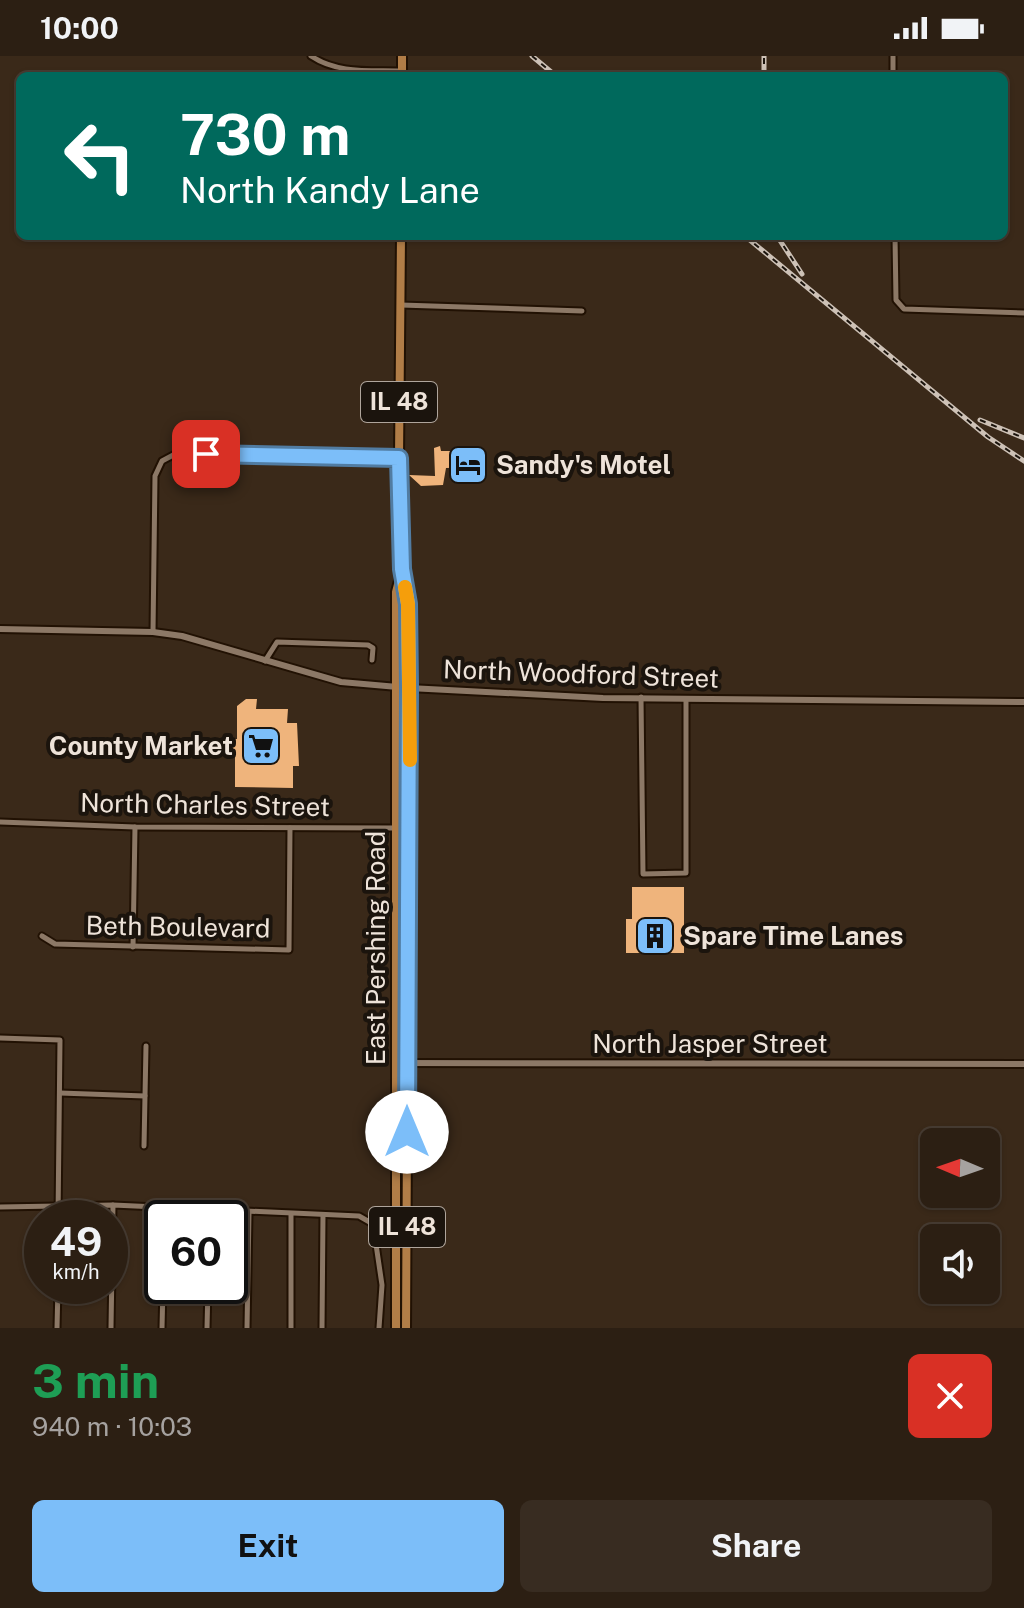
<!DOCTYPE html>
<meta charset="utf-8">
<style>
body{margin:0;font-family:"Public Sans",sans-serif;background:#382c21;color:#f1f3f6;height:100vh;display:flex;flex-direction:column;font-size:30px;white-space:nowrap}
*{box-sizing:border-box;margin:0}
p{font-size:26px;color:#a6a2a0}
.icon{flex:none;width:44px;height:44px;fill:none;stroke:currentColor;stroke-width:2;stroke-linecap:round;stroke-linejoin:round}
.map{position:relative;height:1272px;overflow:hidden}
.drawer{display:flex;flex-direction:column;background:#2c1f13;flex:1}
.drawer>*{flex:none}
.hud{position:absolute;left:16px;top:16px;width:992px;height:168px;border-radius:12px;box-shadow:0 2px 6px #0004,0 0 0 2px #483d33;background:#00695c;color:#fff;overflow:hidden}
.needle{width:52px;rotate:272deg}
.buttons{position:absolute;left:920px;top:1072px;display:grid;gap:16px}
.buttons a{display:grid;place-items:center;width:80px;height:80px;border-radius:12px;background:#2c1f13;box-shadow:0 2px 6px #0004,0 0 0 2px #483d33;font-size:40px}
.speed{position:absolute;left:24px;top:1144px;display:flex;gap:16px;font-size:40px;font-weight:700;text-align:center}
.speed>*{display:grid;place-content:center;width:104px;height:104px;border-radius:50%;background:#2c1f13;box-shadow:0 2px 6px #0004,0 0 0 2px #483d33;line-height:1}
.speed small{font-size:20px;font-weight:400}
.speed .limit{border:4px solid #111;border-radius:12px;background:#fff;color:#111}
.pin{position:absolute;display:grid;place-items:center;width:68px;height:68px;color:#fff;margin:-34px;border-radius:16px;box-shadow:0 4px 12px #0006}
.me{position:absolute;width:88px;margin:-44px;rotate:0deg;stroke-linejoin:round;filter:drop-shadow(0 0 6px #0008)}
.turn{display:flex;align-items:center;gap:28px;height:168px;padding:0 32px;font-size:36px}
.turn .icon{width:104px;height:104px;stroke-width:2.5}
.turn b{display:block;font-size:56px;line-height:68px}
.round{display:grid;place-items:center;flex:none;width:84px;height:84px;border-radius:12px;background:#382c21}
.summary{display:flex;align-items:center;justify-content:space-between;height:136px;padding:0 32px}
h1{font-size:48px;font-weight:700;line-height:60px;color:#1e9e55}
.action{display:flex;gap:16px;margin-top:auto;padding:16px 32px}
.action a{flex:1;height:92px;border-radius:12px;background:#7cbef9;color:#111;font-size:32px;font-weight:700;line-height:92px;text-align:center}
.action a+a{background:#382c21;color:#f1f3f6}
.status{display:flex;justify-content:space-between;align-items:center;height:56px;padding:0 40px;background:#2c1f13;direction:ltr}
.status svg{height:22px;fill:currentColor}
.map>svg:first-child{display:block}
.building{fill:#efb47c}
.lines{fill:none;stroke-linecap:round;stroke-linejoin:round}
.minor-casing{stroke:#211103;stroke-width:9}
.tertiary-casing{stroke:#211103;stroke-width:10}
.primary-casing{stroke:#211103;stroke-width:12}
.minor{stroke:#8c7866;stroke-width:5}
.tertiary{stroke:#8c7866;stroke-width:6}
.primary{stroke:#b17d47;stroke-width:8}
.rail-casing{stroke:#cdc1b6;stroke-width:5}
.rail{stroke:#1b140d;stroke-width:2;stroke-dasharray:6;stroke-linecap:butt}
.route-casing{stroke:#517ca2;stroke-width:20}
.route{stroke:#7cbef9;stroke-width:14}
.slow{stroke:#f59e0b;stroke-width:14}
.labels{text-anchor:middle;stroke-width:8;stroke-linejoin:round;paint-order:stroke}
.shield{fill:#1b140d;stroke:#afa59c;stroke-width:2}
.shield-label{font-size:24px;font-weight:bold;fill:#eee3d9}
.poi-label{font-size:26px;font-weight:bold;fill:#eee3d9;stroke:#1b140d;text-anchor:start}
.street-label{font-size:26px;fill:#eee3d9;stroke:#1b140d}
</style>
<div class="status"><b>10:00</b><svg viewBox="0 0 49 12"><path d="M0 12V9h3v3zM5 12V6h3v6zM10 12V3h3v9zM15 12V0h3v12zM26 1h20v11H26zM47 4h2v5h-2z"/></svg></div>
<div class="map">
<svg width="1024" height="1272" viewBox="0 0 1024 1272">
<rect width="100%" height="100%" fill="#3a2919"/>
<g class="building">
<polygon points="440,390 441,395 453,395 453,402 485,401 485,411 446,412 443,429 421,430 409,419 435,420 434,392"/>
<polygon points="246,643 257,643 256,653 288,653 287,667 297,667 299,710 293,710 293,732 235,731 235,695 223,695 223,683 237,683 237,650"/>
<polygon points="632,831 684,831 684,897 626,897 626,863 632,863"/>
</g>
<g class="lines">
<g class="minor-casing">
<g id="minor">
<path d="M311,0c27,18 58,14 90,15"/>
<polyline points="893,0 893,20"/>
<polyline points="895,180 896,244 904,253 1024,257"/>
<polyline points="401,249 582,255"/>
<polyline points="153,576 155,420 162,405 177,397 399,402"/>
<polyline points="265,605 277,586 368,589 373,592 372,604"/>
<polyline points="641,641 643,818 686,817 686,644"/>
<polyline points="0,766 135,771 396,772 408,775"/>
<polyline points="42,880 55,888 289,894 290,772"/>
<polyline points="133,891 135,771"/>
<polyline points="0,982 60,984 58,1162"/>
<polyline points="60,1037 145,1040"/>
<polyline points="144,1090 146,990"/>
<polyline points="0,1151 113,1149 359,1160 373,1168 398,1171"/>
<polyline points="373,1168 382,1229 379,1272"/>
<polyline points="57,1272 58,1230"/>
<polyline points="111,1272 113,1149"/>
<polyline points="162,1272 163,1230"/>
<polyline points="207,1272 208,1230"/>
<polyline points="247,1272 249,1157"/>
<polyline points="291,1272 291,1158"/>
<polyline points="322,1272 323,1159"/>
</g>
</g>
<g class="tertiary-casing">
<g id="tertiary">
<polyline points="0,573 153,576 182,580 341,626 409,632 603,642 1024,646"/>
<polyline points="396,1007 1024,1008"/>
</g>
</g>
<g class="primary-casing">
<g id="primary">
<polyline points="402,20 402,0"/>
<polyline points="401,180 399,402 402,513 408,548 409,686 406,1272"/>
<polyline points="396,1272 396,536 401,517"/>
</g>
</g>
<use href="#minor" class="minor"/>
<use href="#tertiary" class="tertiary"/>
<use href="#primary" class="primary"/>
<g class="rail-casing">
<g id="rail">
<polyline points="532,0 556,20"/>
<polyline points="764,20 764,0"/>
<polyline points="745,180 988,381 1024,405"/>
<polyline points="777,180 802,218"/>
<polyline points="980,364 1024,382"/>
</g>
</g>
<use href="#rail" class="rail"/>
</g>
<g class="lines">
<g class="route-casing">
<polyline id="route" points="206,398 399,402 402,513 408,548 409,632 407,1076"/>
</g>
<use href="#route" class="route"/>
<polyline class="slow" points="405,531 408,548 410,704"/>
</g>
<defs>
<g id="hotel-square" transform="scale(2)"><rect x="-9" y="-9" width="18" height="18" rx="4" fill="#7cbef9" stroke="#1b140d"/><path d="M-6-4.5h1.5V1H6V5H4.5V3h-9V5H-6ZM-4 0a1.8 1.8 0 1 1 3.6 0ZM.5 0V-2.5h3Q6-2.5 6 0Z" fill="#111"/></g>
<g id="supermarket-square" transform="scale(2)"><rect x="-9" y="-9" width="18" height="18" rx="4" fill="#7cbef9" stroke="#1b140d"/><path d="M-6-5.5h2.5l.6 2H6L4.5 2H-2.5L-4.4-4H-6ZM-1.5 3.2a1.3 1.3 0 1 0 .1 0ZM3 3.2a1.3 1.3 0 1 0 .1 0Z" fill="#111"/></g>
<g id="building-square" transform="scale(2)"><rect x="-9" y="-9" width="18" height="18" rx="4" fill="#7cbef9" stroke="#1b140d"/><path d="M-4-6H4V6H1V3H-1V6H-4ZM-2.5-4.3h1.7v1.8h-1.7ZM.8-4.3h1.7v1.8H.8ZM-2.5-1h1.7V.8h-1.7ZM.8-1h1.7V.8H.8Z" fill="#111"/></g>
</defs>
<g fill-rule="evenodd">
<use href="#hotel-square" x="468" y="409"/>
<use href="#supermarket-square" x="261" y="690"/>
<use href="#building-square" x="655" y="880"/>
</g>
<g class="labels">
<g class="shield">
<rect x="361" y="326" width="76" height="40" rx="6"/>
<rect x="369" y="1151" width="76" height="40" rx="6"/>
</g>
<g class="shield-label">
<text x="399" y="354">IL 48</text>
<text x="407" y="1179">IL 48</text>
</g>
<g class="poi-label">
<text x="496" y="418">Sandy's Motel</text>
<text x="233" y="699" text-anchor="end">County Market</text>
<text x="683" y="889">Spare Time Lanes</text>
</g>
<g class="street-label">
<text transform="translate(581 618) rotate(2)" y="9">North Woodford Street</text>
<text transform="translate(205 749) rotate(1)" y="9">North Charles Street</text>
<text transform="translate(178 871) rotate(1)" y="9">Beth Boulevard</text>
<text transform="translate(376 892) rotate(-90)" y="9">East Pershing Road</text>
<text x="710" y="997">North Jasper Street</text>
</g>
</g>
</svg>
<div class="buttons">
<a><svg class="needle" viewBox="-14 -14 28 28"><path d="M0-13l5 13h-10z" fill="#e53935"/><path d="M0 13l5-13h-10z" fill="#a6a2a0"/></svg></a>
<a><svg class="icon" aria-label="sound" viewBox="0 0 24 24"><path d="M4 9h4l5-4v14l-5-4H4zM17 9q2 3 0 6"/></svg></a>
</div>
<div class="speed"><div>49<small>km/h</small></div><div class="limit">60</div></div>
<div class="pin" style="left:206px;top:398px;background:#d93025"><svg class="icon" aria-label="arrive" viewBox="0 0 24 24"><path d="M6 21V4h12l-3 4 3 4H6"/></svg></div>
<svg class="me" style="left:407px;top:1076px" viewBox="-20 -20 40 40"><circle r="19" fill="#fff"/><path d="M0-13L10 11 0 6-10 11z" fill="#7cbef9"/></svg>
<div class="hud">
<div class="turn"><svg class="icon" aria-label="left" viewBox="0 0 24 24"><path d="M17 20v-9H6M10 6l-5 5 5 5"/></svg><div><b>730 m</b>North Kandy Lane</div></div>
</div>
</div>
<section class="drawer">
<div class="summary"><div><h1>3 min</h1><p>940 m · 10:03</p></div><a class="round" style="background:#d93025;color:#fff"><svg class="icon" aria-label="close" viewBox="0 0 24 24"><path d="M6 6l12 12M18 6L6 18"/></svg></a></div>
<div class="action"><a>Exit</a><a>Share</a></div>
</section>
